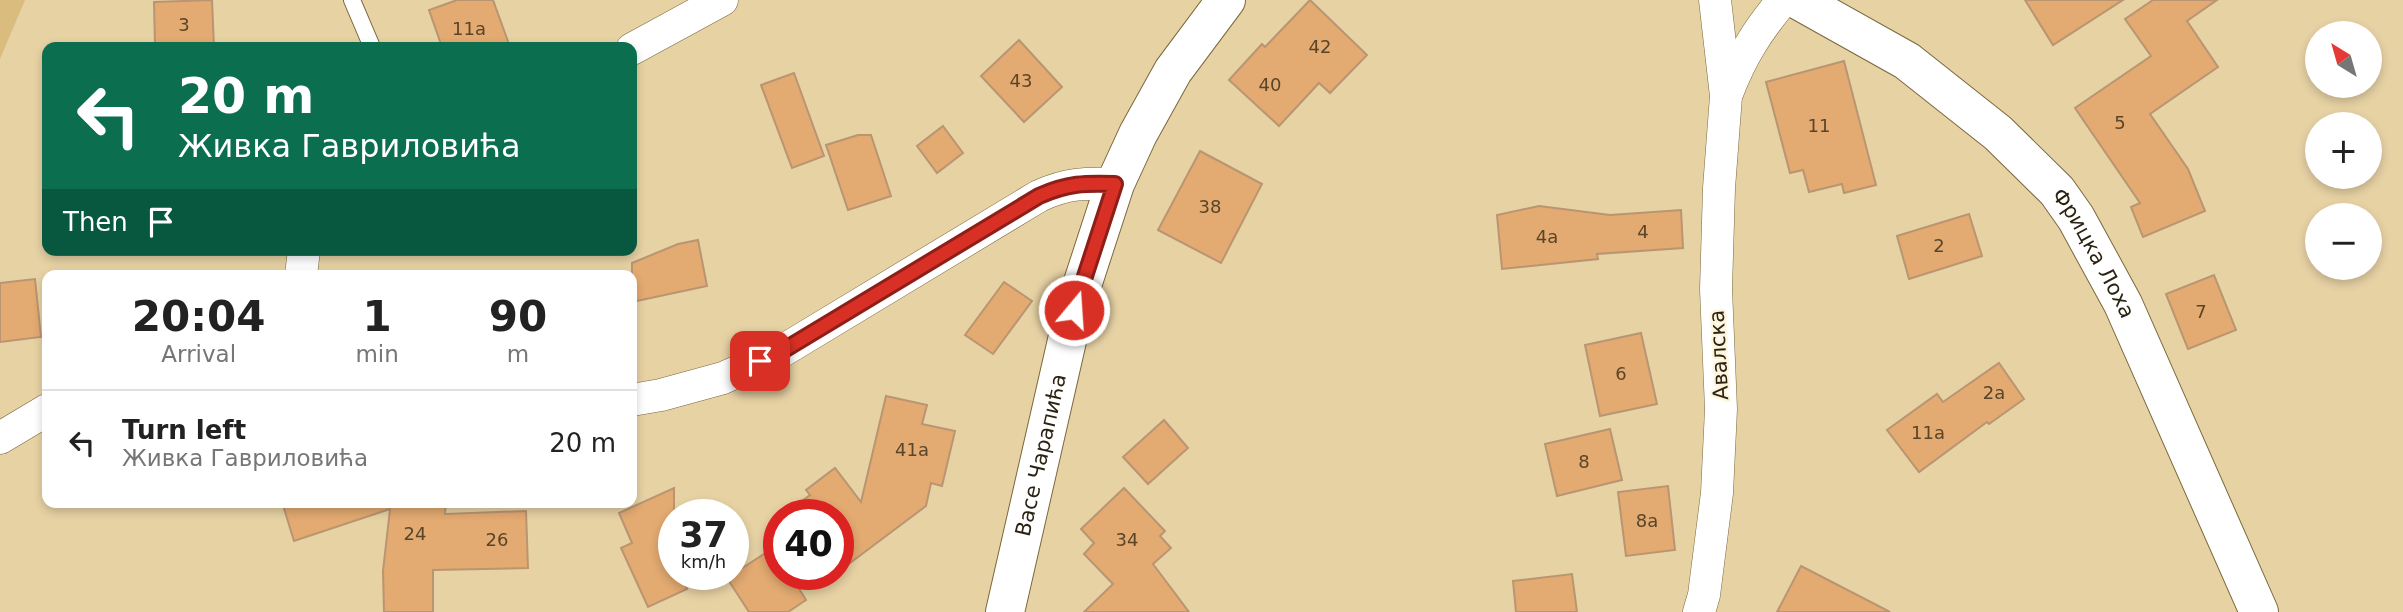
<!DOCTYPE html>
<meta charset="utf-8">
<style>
body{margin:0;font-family:"DejaVu Sans",sans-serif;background:#f2f2f2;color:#222;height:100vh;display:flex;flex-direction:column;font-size:26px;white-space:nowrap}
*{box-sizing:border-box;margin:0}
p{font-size:23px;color:#767676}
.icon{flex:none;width:38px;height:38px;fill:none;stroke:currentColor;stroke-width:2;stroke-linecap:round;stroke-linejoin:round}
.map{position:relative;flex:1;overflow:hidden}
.drawer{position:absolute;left:42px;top:270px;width:595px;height:238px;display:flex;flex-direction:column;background:#fff;border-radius:14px;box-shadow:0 4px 10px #0003}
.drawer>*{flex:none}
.hud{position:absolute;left:42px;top:42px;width:595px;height:214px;border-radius:14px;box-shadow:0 4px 10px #0003;background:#0b6e4f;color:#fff;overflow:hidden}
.needle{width:46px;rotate:323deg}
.tools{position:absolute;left:2305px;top:21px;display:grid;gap:14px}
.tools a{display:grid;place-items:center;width:77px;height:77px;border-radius:50%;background:#fff;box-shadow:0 4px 10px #0003;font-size:35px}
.speed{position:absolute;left:658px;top:499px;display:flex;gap:14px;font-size:35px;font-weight:700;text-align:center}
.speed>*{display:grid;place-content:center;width:91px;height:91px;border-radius:50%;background:#fff;box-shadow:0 4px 10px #0003;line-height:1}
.speed small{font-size:18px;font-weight:400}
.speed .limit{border:10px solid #d22;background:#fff;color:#111}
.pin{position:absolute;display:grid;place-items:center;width:60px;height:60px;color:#fff;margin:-30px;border-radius:14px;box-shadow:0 4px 10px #0006}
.me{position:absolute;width:77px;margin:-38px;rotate:18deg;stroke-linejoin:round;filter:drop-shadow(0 0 5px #0008)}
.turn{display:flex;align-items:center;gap:24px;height:147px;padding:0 21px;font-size:32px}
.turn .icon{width:91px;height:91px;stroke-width:2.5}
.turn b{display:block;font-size:49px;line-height:60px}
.then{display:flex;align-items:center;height:66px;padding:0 21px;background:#0003;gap:14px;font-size:26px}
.eta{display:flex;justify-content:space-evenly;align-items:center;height:119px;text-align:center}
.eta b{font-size:42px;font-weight:700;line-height:49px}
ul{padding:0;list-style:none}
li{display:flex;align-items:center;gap:21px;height:105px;padding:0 21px;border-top:2px solid #e0e0e0}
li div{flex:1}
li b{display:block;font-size:26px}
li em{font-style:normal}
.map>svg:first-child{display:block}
.green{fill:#d9bc7e}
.building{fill:#e3aa71;stroke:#b99572;stroke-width:2}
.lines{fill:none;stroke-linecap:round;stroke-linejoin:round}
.lane-casing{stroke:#7b673c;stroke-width:18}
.street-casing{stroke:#7b673c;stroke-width:33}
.secondary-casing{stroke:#7b673c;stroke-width:40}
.lane{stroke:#fff;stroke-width:16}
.street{stroke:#fff;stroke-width:32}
.secondary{stroke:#fff;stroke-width:38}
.route-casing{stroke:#8d1f18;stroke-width:18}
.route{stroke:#d93025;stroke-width:12}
.labels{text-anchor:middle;stroke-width:5;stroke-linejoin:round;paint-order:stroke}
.number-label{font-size:18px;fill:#594529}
.street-label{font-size:21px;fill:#2b2311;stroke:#fff4dd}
</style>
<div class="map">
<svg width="2403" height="612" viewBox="0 0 2403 612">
<rect width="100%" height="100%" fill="#e7d2a4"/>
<polygon class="green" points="0,0 25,0 0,59"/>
<g class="building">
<polygon points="212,0 214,47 155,47 154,2"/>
<polygon points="457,0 493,0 510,47 442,47 429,10"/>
<polygon points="1310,0 1367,55 1330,93 1319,83 1279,126 1229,80 1262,44 1265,47"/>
<polygon points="2025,0 2123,0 2053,45"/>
<polygon points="2153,0 2217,0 2187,21 2218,67 2150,114 2188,169 2205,211 2143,237 2131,207 2140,203 2075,108 2151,56 2125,19"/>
<polygon points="1019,40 1062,87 1024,122 981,76"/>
<polygon points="1844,61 1876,185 1844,193 1842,184 1809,192 1803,170 1790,173 1766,82"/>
<polygon points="794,73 824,156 792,168 761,85"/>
<polygon points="943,126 963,153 937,173 917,146"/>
<polygon points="858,135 871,135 891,196 848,210 826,145"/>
<polygon points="1200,151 1262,184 1221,263 1158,230"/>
<polygon points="1539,206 1610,215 1681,210 1683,248 1597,254 1598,259 1502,269 1497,215"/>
<polygon points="1969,214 1982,256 1909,279 1897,236"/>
<polygon points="698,240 707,286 632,302 632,263 678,244"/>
<polygon points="2214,275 2236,330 2188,349 2166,294"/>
<polygon points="35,279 41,337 0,342 0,283"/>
<polygon points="1004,282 1032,301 993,354 965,335"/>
<polygon points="1641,333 1657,404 1600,416 1585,345"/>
<polygon points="1999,363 2024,399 1989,424 1987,422 1919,472 1887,430 1937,394 1943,402"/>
<polygon points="886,396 927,405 922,424 955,431 942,486 931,483 926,506 838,572 838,514 784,514 810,495 806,490 835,468 861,502"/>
<polygon points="1164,420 1188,448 1148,484 1123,457"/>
<polygon points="1610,429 1622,480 1557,496 1545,444"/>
<polygon points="1668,486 1675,550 1626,556 1618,492"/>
<polygon points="674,488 674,574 681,574 687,589 648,607 621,548 632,543 619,513"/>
<polygon points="1124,488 1165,531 1160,536 1171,548 1153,564 1189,612 1084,612 1113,584 1084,554 1094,543 1081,529"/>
<polygon points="282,502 446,502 445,514 526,511 528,568 433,570 433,612 384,612 383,571 390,509 294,541"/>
<polygon points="773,548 779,557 779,574 790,574 806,600 788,612 749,612 727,578"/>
<polygon points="1801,566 1890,612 1777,612"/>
<polygon points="1572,574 1577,612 1516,612 1513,581"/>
</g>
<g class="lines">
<g class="lane-casing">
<polyline id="lane" points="352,0 372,47"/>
</g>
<g class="street-casing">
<g id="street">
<polyline points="632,49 722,0"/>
<path d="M1728,91c14,-36 30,-61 55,-91"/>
<polyline points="301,275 304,250"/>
<path d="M632,400l29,-5 62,-17 56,-25 260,-157c28,-13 46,-13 76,-12"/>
<polyline points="0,438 47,410"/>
<polyline points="1699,612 1704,595 1717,493 1721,409 1716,289 1719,188 1726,96 1715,0"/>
</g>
</g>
<g class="secondary-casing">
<g id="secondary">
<path id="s1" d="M1798,0l109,61 91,72 59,58 19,27 47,86 136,308"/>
<path id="s2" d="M1005,612l69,-302 41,-126 23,-50 35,-63 53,-71"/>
</g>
</g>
<use href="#lane" class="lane"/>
<use href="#street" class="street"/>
<use href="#secondary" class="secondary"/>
</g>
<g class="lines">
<g class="route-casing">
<path id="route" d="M760,361l19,-8 260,-157c29,-13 46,-13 76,-12l-41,126"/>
</g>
<use href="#route" class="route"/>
</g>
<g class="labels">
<g class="number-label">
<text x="184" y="31">3</text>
<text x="469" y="35">11a</text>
<text x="1320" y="53">42</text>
<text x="1021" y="87">43</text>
<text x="1270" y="91">40</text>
<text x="2120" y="129">5</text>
<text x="1819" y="132">11</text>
<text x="1210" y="213">38</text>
<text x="1643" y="238">4</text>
<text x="1547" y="243">4a</text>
<text x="1939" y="252">2</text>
<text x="2201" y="318">7</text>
<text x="1621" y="380">6</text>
<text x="1994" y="399">2a</text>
<text x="1928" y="439">11a</text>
<text x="912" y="456">41a</text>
<text x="1584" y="468">8</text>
<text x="1647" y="527">8a</text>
<text x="415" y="540">24</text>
<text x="497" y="546">26</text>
<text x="1127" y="546">34</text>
</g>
<g class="street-label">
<text dy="7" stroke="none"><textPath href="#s1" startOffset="396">Фрицка Лоха</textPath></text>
<text transform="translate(1719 355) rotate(-93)" y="7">Авалска</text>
<text dy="7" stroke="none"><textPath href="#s2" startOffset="161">Васе Чарапића</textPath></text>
</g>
</g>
</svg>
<div class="tools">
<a><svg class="needle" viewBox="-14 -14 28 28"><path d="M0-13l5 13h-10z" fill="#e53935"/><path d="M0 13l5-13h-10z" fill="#767676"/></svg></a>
<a>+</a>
<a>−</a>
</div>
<div class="speed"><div>37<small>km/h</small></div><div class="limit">40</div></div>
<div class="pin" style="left:760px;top:361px;background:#d93025"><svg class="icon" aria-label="arrive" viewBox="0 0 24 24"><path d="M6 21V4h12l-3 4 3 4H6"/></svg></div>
<svg class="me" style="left:1074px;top:310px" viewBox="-20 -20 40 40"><circle r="17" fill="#d93025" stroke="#fff" stroke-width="3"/><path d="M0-11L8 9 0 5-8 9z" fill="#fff"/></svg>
<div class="hud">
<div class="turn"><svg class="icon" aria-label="left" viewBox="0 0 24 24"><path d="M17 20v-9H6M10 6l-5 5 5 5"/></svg><div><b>20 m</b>Живка Гавриловића</div></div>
<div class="then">Then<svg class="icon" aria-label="arrive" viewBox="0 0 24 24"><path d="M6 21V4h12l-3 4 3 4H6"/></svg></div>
</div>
<section class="drawer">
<div class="eta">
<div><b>20:04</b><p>Arrival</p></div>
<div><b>1</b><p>min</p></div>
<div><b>90</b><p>m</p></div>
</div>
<ul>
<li><svg class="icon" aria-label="left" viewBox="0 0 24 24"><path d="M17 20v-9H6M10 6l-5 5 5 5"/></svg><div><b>Turn left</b><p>Живка Гавриловића</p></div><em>20 m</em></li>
</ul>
</section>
</div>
